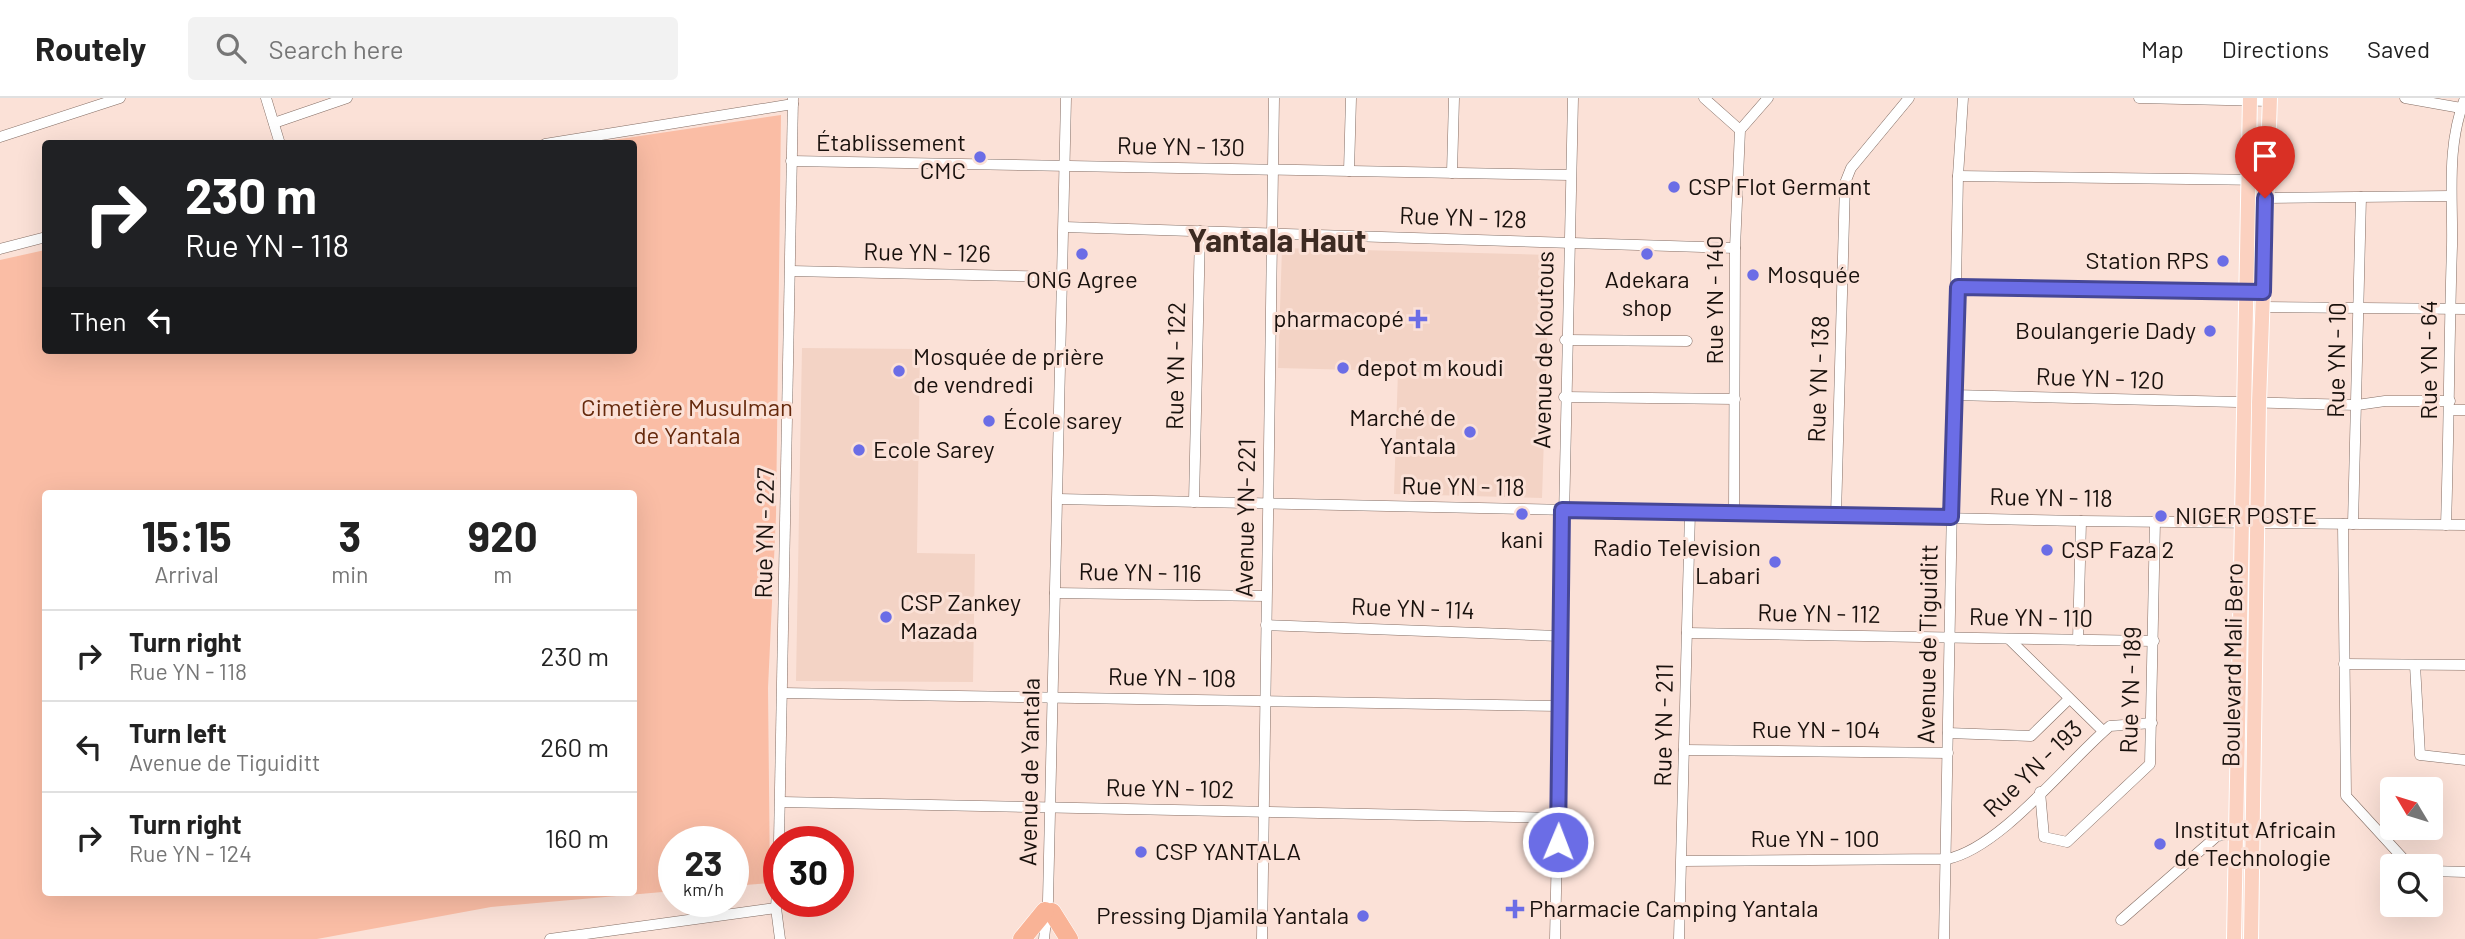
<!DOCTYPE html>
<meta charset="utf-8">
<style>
body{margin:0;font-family:Barlow,sans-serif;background:#f2f2f2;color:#222;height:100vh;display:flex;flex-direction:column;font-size:26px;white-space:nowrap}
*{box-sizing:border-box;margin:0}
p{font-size:23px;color:#767676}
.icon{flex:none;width:38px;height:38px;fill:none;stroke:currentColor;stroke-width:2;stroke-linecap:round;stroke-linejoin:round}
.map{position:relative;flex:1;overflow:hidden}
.drawer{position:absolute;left:42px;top:392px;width:595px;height:406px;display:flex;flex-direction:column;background:#fff;border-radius:7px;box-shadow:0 7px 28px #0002}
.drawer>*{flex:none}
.top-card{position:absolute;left:42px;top:42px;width:595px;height:214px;border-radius:7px;box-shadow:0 7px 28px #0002;background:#202124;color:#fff;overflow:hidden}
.needle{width:46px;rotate:308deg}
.controls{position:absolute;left:2380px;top:679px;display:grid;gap:14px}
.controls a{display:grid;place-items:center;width:63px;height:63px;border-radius:7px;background:#fff;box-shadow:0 7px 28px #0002;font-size:35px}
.speed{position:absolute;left:658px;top:728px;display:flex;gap:14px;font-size:35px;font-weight:700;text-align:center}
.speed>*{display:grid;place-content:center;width:91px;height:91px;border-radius:50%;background:#fff;box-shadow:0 7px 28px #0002;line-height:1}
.speed small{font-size:18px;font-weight:400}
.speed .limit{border:10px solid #d22;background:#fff;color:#111}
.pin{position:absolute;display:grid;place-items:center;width:60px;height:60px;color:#fff;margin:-72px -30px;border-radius:50% 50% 50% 0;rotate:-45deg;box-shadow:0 0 7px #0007}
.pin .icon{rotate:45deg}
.me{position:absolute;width:77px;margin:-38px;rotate:1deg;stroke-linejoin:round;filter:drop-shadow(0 0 5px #0008)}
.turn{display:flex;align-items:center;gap:24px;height:147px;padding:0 28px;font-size:32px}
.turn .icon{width:91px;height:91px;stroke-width:2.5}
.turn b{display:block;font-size:49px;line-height:60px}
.then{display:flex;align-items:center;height:66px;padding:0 28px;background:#0003;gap:14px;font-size:26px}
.eta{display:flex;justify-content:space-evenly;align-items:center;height:119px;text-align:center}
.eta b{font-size:42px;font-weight:700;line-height:49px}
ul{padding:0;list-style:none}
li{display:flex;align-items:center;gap:21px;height:91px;padding:0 28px;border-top:2px solid #e0e0e0}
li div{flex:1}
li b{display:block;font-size:26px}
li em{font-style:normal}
header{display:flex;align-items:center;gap:42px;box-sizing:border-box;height:98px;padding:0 35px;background:#fff;border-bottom:2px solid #e0e0e0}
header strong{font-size:33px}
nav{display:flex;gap:38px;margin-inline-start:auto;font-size:24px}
.search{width:490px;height:63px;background:#f2f2f2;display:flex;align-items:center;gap:18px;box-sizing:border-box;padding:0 24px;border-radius:7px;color:#767676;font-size:26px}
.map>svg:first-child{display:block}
.built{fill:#f3d3c5}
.green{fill:#fabda5;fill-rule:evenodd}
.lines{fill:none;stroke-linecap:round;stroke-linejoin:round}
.street-casing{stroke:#846e65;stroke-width:11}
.primary-casing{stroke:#fff;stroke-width:16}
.highway-casing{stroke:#fff;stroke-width:19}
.street{stroke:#fff;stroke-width:10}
.primary{stroke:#fbd1c0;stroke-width:14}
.highway{stroke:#f9b396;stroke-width:18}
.route-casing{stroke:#464796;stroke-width:18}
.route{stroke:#6b6de6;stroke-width:12}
.poi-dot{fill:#6b6de6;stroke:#fbe1d7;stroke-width:2.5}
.labels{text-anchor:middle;stroke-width:6;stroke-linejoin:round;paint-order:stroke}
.poi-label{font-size:24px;fill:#19110d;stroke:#fbe1d7;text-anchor:start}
.street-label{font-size:24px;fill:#19110d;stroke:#fbe1d7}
.park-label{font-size:24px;fill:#65290c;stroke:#fbe1d7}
.district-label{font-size:32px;font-weight:bold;fill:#3c2a22;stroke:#fbe1d7}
</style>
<header>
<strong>Routely</strong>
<div class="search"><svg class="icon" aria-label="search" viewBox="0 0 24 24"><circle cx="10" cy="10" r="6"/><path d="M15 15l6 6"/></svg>Search here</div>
<nav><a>Map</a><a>Directions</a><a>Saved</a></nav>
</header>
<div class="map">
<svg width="2465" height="841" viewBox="0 0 2465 841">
<rect width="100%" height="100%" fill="#fbe1d7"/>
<g class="built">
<polygon points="1282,150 1550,157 1542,400 1394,396 1398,273 1278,270"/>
<polygon points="802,250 920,251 917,455 975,456 973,584 796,583"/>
</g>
<path class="green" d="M781,17l-5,401 -8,172 2,195 -37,3v-44h-59v49l-183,16 -174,32h-317v-679l45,-10 1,100h588v-206l-41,-1zM46,396h588v398h-588z"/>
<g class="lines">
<g class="street-casing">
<g id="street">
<polyline points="266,0 280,46"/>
<polyline points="1704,0 1740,32"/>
<polyline points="2139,0 2269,3"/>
<polyline points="2405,0 2461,10"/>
<polyline points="274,25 347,0"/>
<polyline points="0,39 120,0"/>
<polyline points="545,46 793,6"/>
<polyline points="791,63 1570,77"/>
<polyline points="1349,73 1351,0"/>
<polyline points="1452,75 1454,0"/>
<polyline points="1958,78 2266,82"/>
<polyline points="2265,100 2451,98"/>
<polyline points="1064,129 1735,150"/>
<polyline points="0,151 46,139"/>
<polyline points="791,173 1063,179"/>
<polyline points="1957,189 2263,194"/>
<polyline points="2263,209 2465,211"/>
<polyline points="1565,242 1687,243"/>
<polyline points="1953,297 2357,307 2385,303 2450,303"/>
<polyline points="1564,299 1735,301"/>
<polyline points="2450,312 2465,312"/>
<polyline points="1058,401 2081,423 2465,427"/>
<polyline points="1194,404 1200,133"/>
<polyline points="1734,415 1735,150 1740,32 1768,0"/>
<polyline points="1836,417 1845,85 1851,70 1909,0"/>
<polyline points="2343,426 2346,698 2410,768"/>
<polyline points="2353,426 2361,99"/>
<path d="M2446,427c3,-93 3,-186 6,-279 1,-51 -6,-99 13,-148"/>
<polyline points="1055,495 1266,498"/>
<polyline points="1266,527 1559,538"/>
<polyline points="1687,535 2154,543"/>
<polyline points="2009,541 2103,633"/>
<polyline points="2078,542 2081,423"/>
<polyline points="2344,566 2465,567"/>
<polyline points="2415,567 2420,657 2465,662"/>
<polyline points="783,595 1560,608"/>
<polyline points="1948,635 2031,638 2069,601"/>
<polyline points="1684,652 1948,655"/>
<polyline points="2040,694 2044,739 2067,744 2150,666 2155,423"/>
<polyline points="782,704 1558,720"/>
<polyline points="779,744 793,0"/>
<polyline points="779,757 776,810 780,841"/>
<path d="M1682,763l265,-2c54,-11 119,-96 163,-133l42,-3"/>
<polyline points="2431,773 2465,774"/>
<polyline points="2121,822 2217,738 2242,735"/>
<polyline points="550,841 776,810"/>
<polyline points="1044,841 1048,803 1066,0"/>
<polyline points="1262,841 1274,0"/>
<polyline points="1555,841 1573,0"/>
<polyline points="1679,841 1690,414"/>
<polyline points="1944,841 1958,78 1963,0"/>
</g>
</g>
<g class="primary-casing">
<g id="primary">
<polyline points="2234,841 2250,0"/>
<polyline points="2251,841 2259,305 2270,0"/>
</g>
</g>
<g class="highway-casing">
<g id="highway">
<polyline points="1052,814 1069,841"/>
<polyline points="1022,841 1045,813"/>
</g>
</g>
<use href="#street" class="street"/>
<use href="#primary" class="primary"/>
<use href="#highway" class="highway"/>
</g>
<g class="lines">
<g class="route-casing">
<polyline id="route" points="1558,744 1562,412 1951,419 1958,189 2263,194 2265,100"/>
</g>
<use href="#route" class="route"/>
</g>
<g class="poi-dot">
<circle cx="980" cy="59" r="7"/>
<circle cx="1674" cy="89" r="7"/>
<circle cx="1082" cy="156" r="7"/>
<circle cx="1647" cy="156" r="7"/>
<circle cx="2223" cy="163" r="7"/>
<circle cx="1753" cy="177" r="7"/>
<path d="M1414.5 210.5h7v7h7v7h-7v7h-7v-7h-7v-7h7z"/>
<circle cx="2210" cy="233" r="7"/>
<circle cx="1343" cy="270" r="7"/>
<circle cx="899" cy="273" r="7"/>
<circle cx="989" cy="323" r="7"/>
<circle cx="1470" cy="334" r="7"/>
<circle cx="859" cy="352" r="7"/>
<circle cx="1522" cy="416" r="7"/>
<circle cx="2161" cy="418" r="7"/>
<circle cx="2047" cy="452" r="7"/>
<circle cx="1775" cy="464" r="7"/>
<circle cx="886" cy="519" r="7"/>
<circle cx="2160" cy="746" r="7"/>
<circle cx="1141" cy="754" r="7"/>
<path d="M1511.5 800.5h7v7h7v7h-7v7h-7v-7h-7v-7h7z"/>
<circle cx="1363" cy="818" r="7"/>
</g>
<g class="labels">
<g class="poi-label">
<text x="966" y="53" text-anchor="end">Établissement<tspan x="966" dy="28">CMC</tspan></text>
<text x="1688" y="97">CSP Flot Germant</text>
<text x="2209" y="171" text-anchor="end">Station RPS</text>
<text x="1767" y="185">Mosquée</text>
<text x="1082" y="190" text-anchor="middle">ONG Agree</text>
<text x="1647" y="190" text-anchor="middle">Adekara<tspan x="1647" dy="28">shop</tspan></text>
<text x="1404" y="229" text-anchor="end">pharmacopé</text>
<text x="2196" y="241" text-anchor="end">Boulangerie Dady</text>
<text x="913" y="267">Mosquée de prière<tspan x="913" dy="28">de vendredi</tspan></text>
<text x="1357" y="278">depot m koudi</text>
<text x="1456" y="328" text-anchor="end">Marché de<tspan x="1456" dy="28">Yantala</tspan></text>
<text x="1003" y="331">École sarey</text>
<text x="873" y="360">Ecole Sarey</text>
<text x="2175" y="426">NIGER POSTE</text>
<text x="1522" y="450" text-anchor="middle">kani</text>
<text x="1761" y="458" text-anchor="end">Radio Television<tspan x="1761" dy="28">Labari</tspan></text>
<text x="2061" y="460">CSP Faza 2</text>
<text x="900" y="513">CSP Zankey<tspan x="900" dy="28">Mazada</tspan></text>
<text x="2174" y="740">Institut Africain<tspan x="2174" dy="28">de Technologie</tspan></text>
<text x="1155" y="762">CSP YANTALA</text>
<text x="1529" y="819">Pharmacie Camping Yantala</text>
<text x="1349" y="826" text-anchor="end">Pressing Djamila Yantala</text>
</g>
<g class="street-label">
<text transform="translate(1181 49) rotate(1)" y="8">Rue YN - 130</text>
<text transform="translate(1463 120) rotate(2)" y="8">Rue YN - 128</text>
<text transform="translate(927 155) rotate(1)" y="8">Rue YN - 126</text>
<text transform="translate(1715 202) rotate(-90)" y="8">Rue YN - 140</text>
<text transform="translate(1544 252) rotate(-89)" y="8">Avenue de Koutous</text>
<text transform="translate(2337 262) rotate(-89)" y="8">Rue YN - 10</text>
<text transform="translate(2429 262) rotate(-90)" y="8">Rue YN - 64</text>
<text transform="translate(1176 268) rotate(-89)" y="8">Rue YN - 122</text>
<text transform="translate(1819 281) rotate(-88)" y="8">Rue YN - 138</text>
<text transform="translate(2100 281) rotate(2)" y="8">Rue YN - 120</text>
<text transform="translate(1463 389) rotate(1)" y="8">Rue YN - 118</text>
<text transform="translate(2051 400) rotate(1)" y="8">Rue YN - 118</text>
<text transform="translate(1246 420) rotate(-89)" y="8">Avenue YN- 221</text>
<text transform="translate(765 435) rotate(-89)" y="8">Rue YN - 227</text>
<text transform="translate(1140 475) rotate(1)" y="8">Rue YN - 116</text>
<text transform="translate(1413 511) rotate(2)" y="8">Rue YN - 114</text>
<text transform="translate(1819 516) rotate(1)" y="8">Rue YN - 112</text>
<text transform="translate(2031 520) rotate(1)" y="8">Rue YN - 110</text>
<text transform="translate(1928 546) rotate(-89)" y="8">Avenue de Tiguiditt</text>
<text transform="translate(2233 567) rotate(-89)" y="8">Boulevard Mali Bero</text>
<text transform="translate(1172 580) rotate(1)" y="8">Rue YN - 108</text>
<text transform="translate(2131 592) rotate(-88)" y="8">Rue YN - 189</text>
<text transform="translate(1664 627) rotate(-89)" y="8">Rue YN - 211</text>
<text x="1816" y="640">Rue YN - 104</text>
<text transform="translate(2033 671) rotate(-44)" y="8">Rue YN - 193</text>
<text transform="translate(1030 674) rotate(-89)" y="8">Avenue de Yantala</text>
<text transform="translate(1170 691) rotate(1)" y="8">Rue YN - 102</text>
<text x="1815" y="749">Rue YN - 100</text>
</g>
<g class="park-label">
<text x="687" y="318">Cimetière Musulman<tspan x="687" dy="28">de Yantala</tspan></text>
</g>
<g class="district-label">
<text x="1277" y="154">Yantala Haut</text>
</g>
</g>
</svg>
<div class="controls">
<a><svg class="needle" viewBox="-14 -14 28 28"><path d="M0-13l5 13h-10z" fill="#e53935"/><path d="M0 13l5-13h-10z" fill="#767676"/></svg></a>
<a><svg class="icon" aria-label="search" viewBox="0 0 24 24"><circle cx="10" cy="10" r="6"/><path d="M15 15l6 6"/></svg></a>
</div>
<div class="speed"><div>23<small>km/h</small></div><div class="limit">30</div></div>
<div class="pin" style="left:2265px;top:100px;background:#d93025"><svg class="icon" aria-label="arrive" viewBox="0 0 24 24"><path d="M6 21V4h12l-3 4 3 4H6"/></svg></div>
<svg class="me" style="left:1558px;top:744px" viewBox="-20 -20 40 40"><circle r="17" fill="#6b6de6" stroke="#fff" stroke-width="3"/><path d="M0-11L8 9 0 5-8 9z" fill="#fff"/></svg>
<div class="top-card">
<div class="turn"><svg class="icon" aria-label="right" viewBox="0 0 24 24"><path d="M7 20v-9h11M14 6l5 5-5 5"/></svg><div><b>230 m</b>Rue YN - 118</div></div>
<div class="then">Then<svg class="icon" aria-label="left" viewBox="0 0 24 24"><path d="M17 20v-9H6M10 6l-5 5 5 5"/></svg></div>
</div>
<section class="drawer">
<div class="eta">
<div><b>15:15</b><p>Arrival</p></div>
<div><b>3</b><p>min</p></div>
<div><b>920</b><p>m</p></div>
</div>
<ul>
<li><svg class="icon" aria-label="right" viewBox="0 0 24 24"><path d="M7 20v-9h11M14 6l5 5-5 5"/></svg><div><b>Turn right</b><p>Rue YN - 118</p></div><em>230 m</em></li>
<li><svg class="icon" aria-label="left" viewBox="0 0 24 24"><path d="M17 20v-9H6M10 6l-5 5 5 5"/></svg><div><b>Turn left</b><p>Avenue de Tiguiditt</p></div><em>260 m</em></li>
<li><svg class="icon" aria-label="right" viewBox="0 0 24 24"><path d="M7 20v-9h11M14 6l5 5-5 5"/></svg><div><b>Turn right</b><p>Rue YN - 124</p></div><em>160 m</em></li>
</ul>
</section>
</div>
